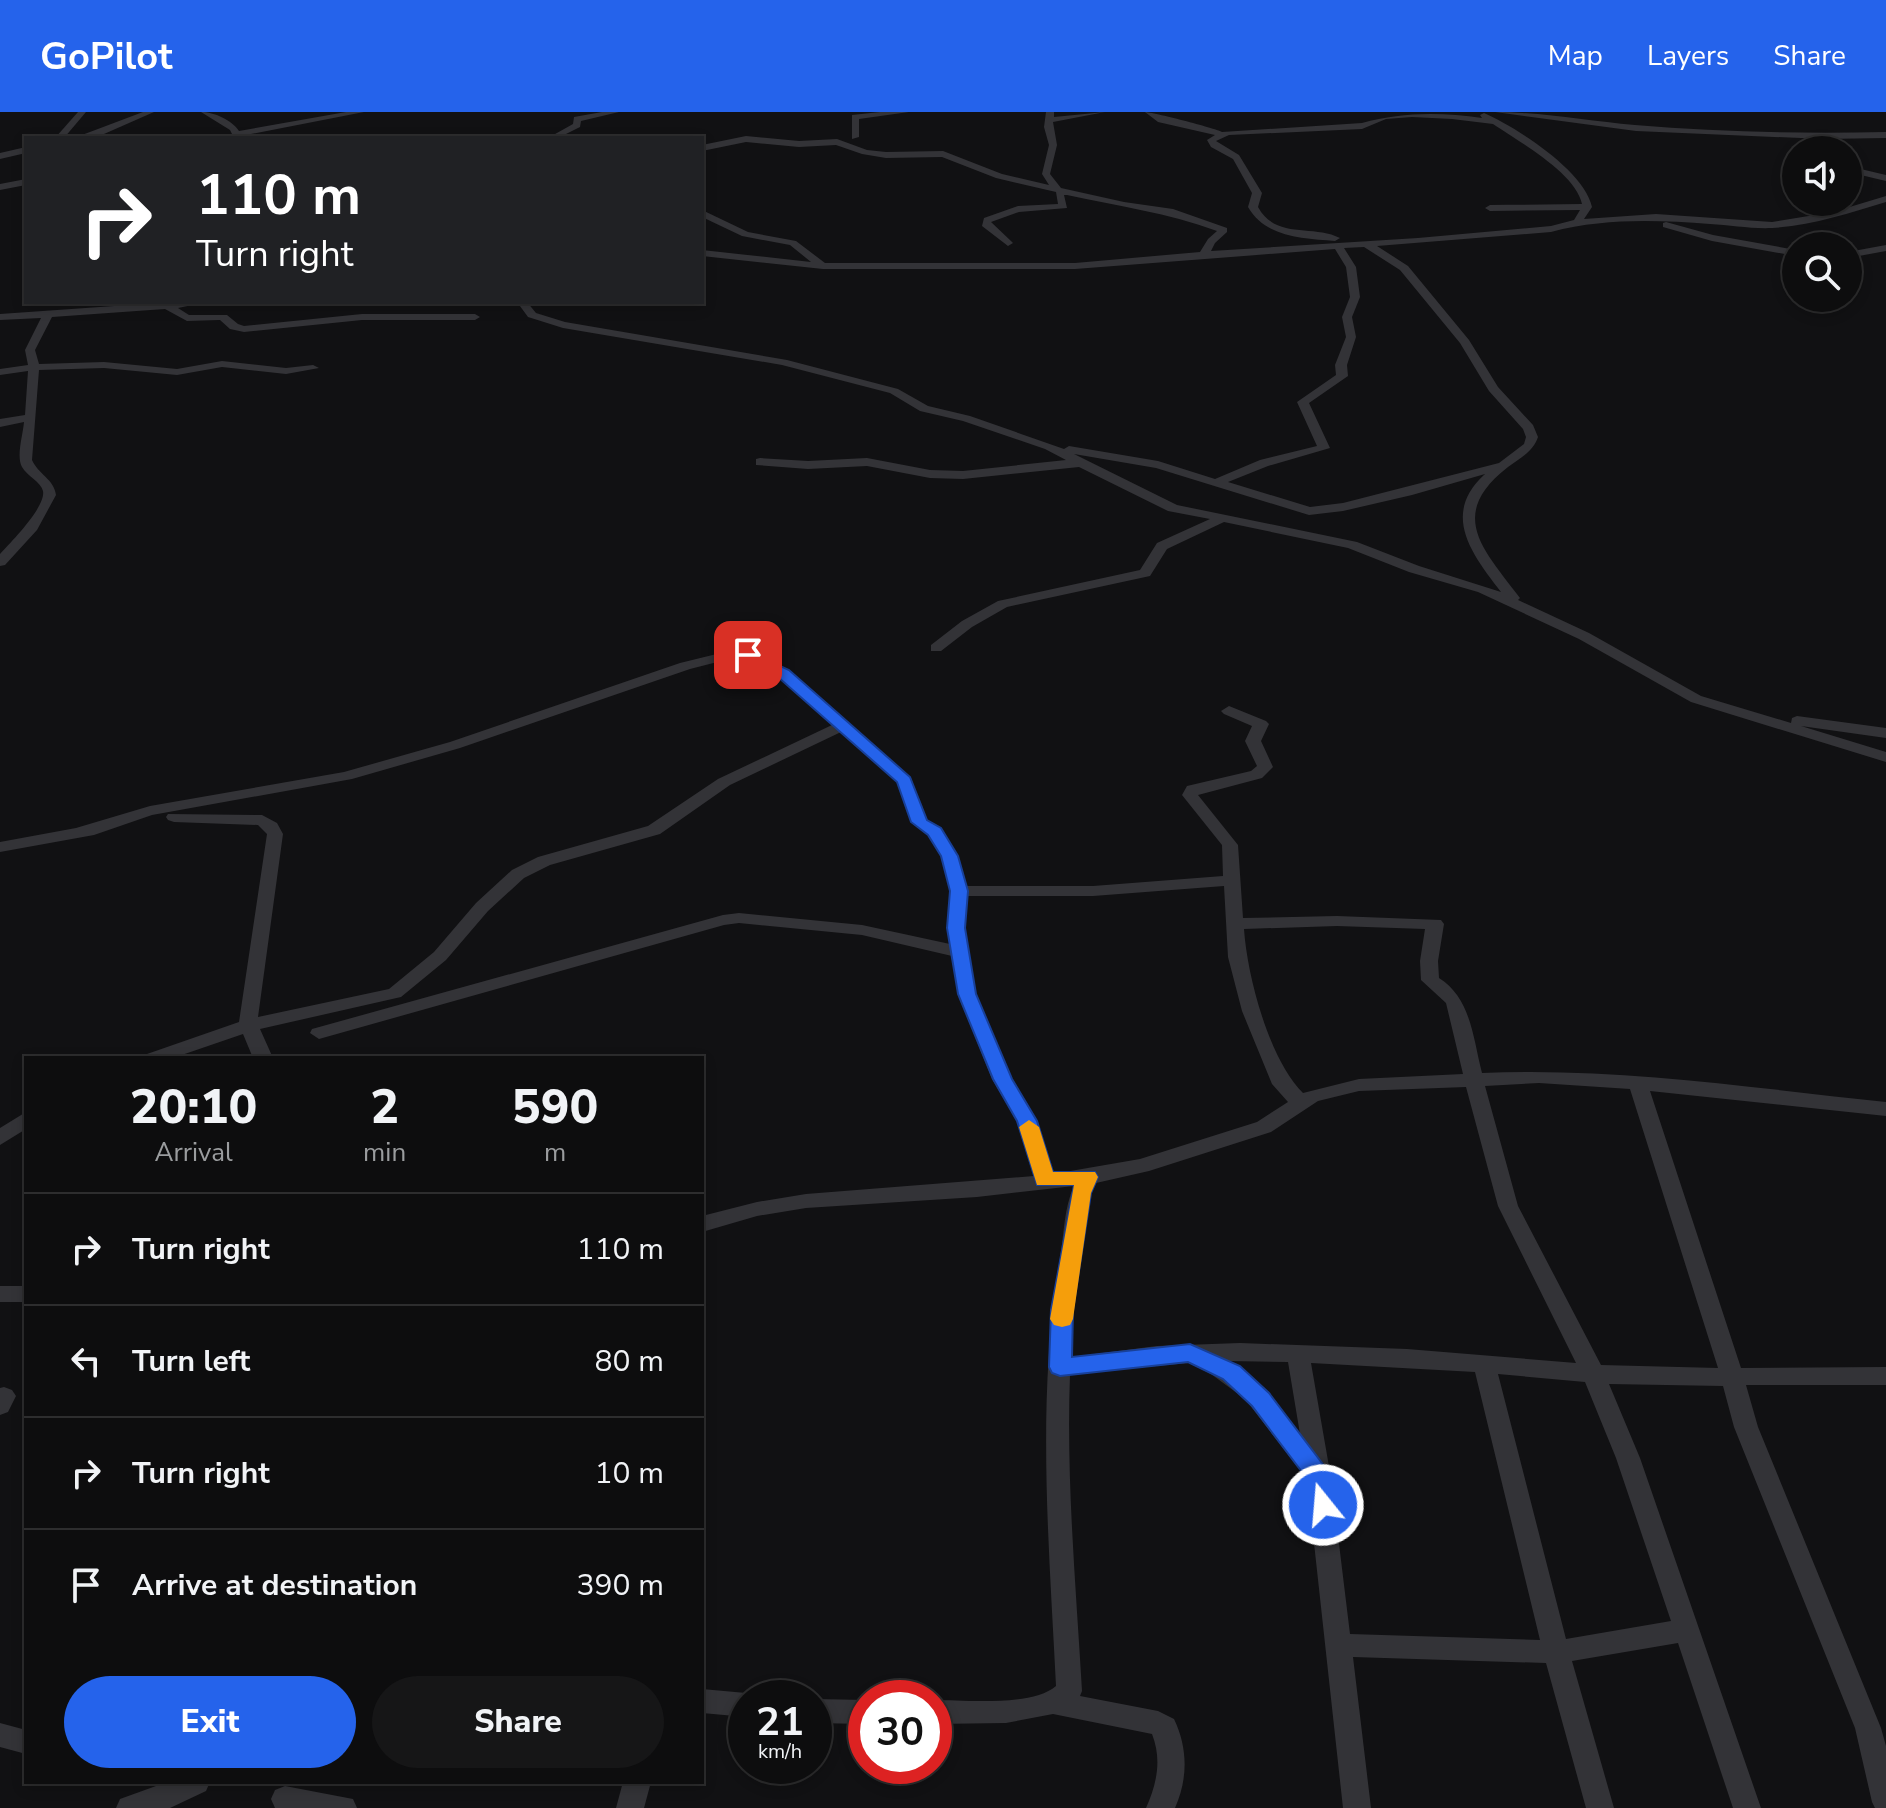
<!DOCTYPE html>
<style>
body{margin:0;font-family:"Nunito Sans",sans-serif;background:#161617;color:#f1f3f6;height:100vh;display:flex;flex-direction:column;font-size:30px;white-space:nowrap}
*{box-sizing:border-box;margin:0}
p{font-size:26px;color:#9a9c9e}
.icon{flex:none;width:44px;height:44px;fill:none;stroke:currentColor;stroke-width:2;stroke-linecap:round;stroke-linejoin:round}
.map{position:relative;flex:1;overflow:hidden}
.sheet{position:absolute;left:24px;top:944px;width:680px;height:728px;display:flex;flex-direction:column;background:#0d0d0e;border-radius:0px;box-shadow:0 4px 12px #0003,0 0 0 2px #2d2d2e}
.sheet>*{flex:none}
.hud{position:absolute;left:24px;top:24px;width:680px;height:168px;border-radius:0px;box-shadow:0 4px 12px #0003,0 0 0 2px #2d2d2e;background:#202124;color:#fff;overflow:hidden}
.fabs{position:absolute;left:1782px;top:24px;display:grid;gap:16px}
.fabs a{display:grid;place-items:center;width:80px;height:80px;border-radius:50%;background:#0d0d0e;box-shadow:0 4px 12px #0003,0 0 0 2px #2d2d2e;font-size:40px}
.speed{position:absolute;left:728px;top:1568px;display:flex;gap:16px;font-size:40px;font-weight:700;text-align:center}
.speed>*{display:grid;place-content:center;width:104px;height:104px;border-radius:50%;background:#0d0d0e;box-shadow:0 4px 12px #0003,0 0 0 2px #2d2d2e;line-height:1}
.speed small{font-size:20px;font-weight:400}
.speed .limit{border:12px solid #d22;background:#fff;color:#111}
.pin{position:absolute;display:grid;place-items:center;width:68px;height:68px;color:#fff;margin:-34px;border-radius:16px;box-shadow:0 4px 12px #0006}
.me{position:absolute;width:88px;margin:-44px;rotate:343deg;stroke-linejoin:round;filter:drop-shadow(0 0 6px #0008)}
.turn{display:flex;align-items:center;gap:28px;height:168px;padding:0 40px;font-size:36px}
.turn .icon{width:104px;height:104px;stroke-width:2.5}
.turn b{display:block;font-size:56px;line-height:68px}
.eta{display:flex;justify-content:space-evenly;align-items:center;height:136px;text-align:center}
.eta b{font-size:48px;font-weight:800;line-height:56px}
.action{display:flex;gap:16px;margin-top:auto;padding:16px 40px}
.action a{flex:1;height:92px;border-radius:48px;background:#2563eb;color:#fff;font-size:32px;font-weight:800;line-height:92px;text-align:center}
.action a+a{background:#161617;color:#f1f3f6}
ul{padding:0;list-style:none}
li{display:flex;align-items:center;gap:24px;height:112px;padding:0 40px;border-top:2px solid #2d2d2e}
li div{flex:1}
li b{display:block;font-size:30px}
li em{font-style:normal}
header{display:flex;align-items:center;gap:48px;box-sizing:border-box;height:112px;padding:0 40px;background:#2563eb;color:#fff}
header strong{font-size:38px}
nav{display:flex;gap:44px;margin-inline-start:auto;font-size:28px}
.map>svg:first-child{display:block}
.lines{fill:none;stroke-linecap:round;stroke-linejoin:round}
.street{fill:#333337;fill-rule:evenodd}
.route{fill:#2563eb;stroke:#184099;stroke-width:2}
.slow{fill:#f59e0b}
</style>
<header>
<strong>GoPilot</strong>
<nav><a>Map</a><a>Layers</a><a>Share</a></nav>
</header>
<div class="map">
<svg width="1886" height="1696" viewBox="0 0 1886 1696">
<rect width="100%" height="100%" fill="#111113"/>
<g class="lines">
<g class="street">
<polygon points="78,0 86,0 64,26 55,26"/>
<polygon points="143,0 154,0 104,22 74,26"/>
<path d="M201,0c13,0 31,8 38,19l107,-19h18l-123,24 1,2h-8l-4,-8z"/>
<polygon points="602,0 619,0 581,9 580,15 558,26 548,26 573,12 574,5"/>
<polygon points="880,0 909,0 859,7 859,25 852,27 852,3"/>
<path d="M1046,0h8v5l51,-5 -52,10 4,23 -7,29 11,14 63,14 49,7 54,19v4l-12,11 -4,8 207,-13 133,-12 23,-6 6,-10 -90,1 -5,-3 5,-3 92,-1c-6,-31 -64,-63 -89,-80l-41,-5 -40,-2 -26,2 -24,10 -133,6 -13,6 23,14 23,38 -4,14c18,33 55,17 82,31l-5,3c-32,-3 -69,-3 -87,-34l4,-14 -19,-34 -22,-12 -4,-7 8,-5 -57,-13 -13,-10c7,0 70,16 77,20l140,-9c39,-11 79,-11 120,-5l-2,-3 4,-2c32,14 101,58 108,94l-8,12 72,-5 116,8 61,-10 53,-16v6c-37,11 -75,24 -114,26 -20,1 -42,-3 -62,-4 -54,-4 -106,-6 -159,8l-174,14 31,20 61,74 29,47 35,38 5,12c-5,15 -18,21 -30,30 -62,48 -24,83 12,131l-2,2 71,33 112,63 90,27 1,-5 5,-2 89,12v10l-85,-12 85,26v10l-195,-60 -112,-63 -101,-47 -69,-20 -61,-24 -124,-26 -57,27 -17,27 -143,31 -35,20 -31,24h-10v-6l31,-24 36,-20 142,-31 17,-27 53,-24 -42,-8 -89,-44 -116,12 -33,-1 -63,-12 -59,3 -52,-4v-6l4,-1 48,3 59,-3 63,12 33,1 103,-11 -21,-11 -82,-28 -43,-10 -30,-18 -108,-28 -219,-37 -35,-11 -11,-15h10l9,11 29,9 222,38 111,29 30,17 42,10 94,33 5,-3 89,15 57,18 45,-19 57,-14 -20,-44 39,-27 -1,-10 11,-28 -4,-20 8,-20 -4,-30 -11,-18 -260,20h-252l-121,-13v-6l109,12 -21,-17 -48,-9 -40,-19v-7l46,22 48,9 29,22h250l125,-11 8,-13 9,-8c-49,-18 -99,-25 -150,-36h-3l3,13 -48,4 -28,10 20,19 2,2 -5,3 -26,-20 2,-8 34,-12 40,-2 -2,-12 -60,-14 -54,-21 -56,1 -24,-4 -26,-9 -37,2 -53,-5 -44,9v-6l44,-9 53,5 38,-2 30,11 19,2 57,-1 59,23 47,11 -7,-11 7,-29 -5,-18zM1364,135l36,23 60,73 29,48 34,38 3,8 -2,7 -25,19 -156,40 -33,4 -82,-25 40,-16 62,-18 -21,-45 39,-27 -1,-11 9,-28 -4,-20 8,-20 -4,-30 -12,-19zM1074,342l82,14 153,47 34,-4 69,-16 73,-21c-44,40 -14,79 16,118l-82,-26 -62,-24 -180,-37z"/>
<path d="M1495,0c47,0 93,9 140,13 83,7 168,9 251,7v6l-62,1 -188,-8z"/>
<polygon points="26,35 26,41 0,47 0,41"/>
<polygon points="1848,54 1886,63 1886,69 1848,60"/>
<polygon points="26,67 26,73 0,78 0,72"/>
<polygon points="1666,110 1713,123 1796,138 1796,144 1712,129 1663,115 1663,111"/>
<polygon points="1886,133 1886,139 1848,146 1848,140"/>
<path d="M171,190h36l-29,6 11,7h38l11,9 6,2 118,-12h113l5,3 -5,3h-113l-118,12 -14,-3 -10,-9 -33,1 -22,-12 -113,8 -17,33 4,14 65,-2 73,7 45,-8 64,7 27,-3 6,3 -33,6 -64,-7 -45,8 -73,-7 -65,2 -7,90c6,14 22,19 24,35l-19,35 -32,35 -5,1v-12c11,-12 46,-47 43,-63 -2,-9 -16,-15 -21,-24 -6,-11 1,-32 2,-45l-24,5v-8l25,-4 3,-44 -28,4v-6l28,-4 -3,-15 16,-32 -41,2v-6z"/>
<path d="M733,538l20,2 35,19 123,107 15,41 15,9 16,28 9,30h127l130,-10 -1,-31 -40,-50 5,-9 64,-15 6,-5 -12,-25 7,-15 -28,-12 -3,-3 8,-5 37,15 3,3 -8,17 12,26 -11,11 -64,17 40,50 5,73 94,-2 104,4 3,4 -6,37 1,17c32,20 34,60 43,95 135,-6 270,15 404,29v14l-236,-25 91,277 145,-1v18h-140l12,42 123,301 5,18v62h-11l-3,-6 -17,-74 -121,-301 -11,-41 -114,-2 31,74 121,350h-28l-55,-165 -106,18 42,147h-28l-40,-145 -193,-6 18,151h-28l-36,-329 -62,-80 -34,-25 -22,-11 -119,11c-4,106 6,212 12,317l-2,5 78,15 16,8c14,29 14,60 1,89h-29c11,-25 16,-48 6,-74l-99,-20 -47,9 -72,1v-24c30,0 98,7 122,-14 -7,-142 -20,-287 4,-428 4,-23 4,-51 14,-72l-97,11 -171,11 -49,8 -55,16v-16l55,-14 49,-8 228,-18 -17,-55 -25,-42 -34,-85 -6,-38 -90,-21 -123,-12 -15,2 -405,114 -9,-6 2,-4 411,-114 16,-2 123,12 88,19 -3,-16 3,-37 -9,-35 -12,-21 -18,-13 -13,-39 -57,-51 -111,53 -70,49 -110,31 -26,13 -36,33 -42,49 -45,37 -141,32 13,29h-20l-10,-24 -70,24h-29l3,-4 92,-32 28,-188 -9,-9 -84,-3 -6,-2 -2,-3 2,-3 94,1 15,8 6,11 -25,183 131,-28 45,-37 42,-49 36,-33 26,-13 110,-31 70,-47 114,-54 -54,-48 -33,-18 -12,-1 -43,11 -230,79 -108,31 -200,36 -58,20 -94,17v-10l76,-14 74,-22 194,-34 106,-30 230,-79zM1224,774l4,71 14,54 30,73 16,18 -31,20 -117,37 -87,15 -16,-53 -25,-42 -36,-85 -11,-66 2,-32h126zM1337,814l88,3 -5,32 1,19 25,23 17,71 -104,5 -56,14c-34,-33 -56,-118 -59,-164zM1539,971l91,6 88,279 -117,-3 -83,-159 -33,-120zM1466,975l32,119 78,157 -169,-14 -167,-6 -83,3 -86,11 2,-47 18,-117 5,-10 53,-12 122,-39 47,-31 41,-10zM1227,1249l61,1 12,72 -39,-48zM1311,1251l164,9 65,268 -190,-6 -19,-156zM1498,1262l87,8 31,76 55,163 -105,18z"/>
<polygon points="26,1000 26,1017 0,1033 0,1016"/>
<rect x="0" y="1174" width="26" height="16"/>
<polygon points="4,1275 12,1278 16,1284 8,1300 0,1303 0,1276"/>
<polygon points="702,1577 746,1581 756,1586 746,1586 746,1605 702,1601"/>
<polygon points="814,1587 866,1588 866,1612 814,1611"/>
<polygon points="0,1611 26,1618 26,1642 0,1635"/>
<polygon points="167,1670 210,1670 206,1679 170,1696 116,1696 120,1687"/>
<polygon points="623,1670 651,1670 644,1696 616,1696"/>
<polygon points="285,1674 353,1687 357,1696 275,1696 271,1687 275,1678"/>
</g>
</g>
<polygon class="route" points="748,539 789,558 910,665 927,708 941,716 958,744 968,779 965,816 976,882 1012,967 1037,1009 1053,1060 1095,1060 1098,1065 1091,1081 1073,1198 1072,1245 1190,1232 1240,1254 1269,1281 1328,1359 1335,1393 1332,1400 1323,1403 1314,1400 1308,1368 1252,1294 1223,1267 1188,1250 1060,1264 1052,1261 1049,1255 1051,1198 1074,1073 1037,1073 1017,1009 993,967 958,882 947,816 950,779 941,744 928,723 911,710 897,670 778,565 743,546 740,543"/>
<polygon class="slow" points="1029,1008 1039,1015 1053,1060 1095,1060 1098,1065 1091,1081 1073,1207 1070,1213 1062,1215 1054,1213 1050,1207 1074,1073 1037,1073 1019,1015"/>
</svg>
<div class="fabs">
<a><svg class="icon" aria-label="sound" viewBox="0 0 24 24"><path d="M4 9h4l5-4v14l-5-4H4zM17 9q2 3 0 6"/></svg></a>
<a><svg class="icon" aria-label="search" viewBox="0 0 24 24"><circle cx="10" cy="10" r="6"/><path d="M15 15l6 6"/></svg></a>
</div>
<div class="speed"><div>21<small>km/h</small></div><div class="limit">30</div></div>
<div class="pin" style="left:748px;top:543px;background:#d93025"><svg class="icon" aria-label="arrive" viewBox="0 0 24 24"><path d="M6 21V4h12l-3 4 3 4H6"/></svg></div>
<svg class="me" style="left:1323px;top:1393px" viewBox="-20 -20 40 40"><circle r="17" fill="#2563eb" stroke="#fff" stroke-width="3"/><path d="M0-11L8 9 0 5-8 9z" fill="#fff"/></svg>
<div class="hud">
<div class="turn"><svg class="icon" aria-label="right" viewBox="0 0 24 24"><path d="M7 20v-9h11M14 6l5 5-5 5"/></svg><div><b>110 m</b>Turn right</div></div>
</div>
<section class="sheet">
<div class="eta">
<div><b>20:10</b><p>Arrival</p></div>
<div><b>2</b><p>min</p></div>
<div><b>590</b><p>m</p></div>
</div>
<ul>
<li><svg class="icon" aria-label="right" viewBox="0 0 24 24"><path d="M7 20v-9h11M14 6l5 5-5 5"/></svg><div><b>Turn right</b></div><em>110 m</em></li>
<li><svg class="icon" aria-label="left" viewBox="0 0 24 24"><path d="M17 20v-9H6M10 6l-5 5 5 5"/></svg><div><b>Turn left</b></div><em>80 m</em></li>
<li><svg class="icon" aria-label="right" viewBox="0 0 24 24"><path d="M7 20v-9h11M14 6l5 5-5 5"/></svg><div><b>Turn right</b></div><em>10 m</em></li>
<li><svg class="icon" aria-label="arrive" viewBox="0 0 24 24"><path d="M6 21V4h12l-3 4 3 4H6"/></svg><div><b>Arrive at destination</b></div><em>390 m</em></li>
</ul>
<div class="action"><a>Exit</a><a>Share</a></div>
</section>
</div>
